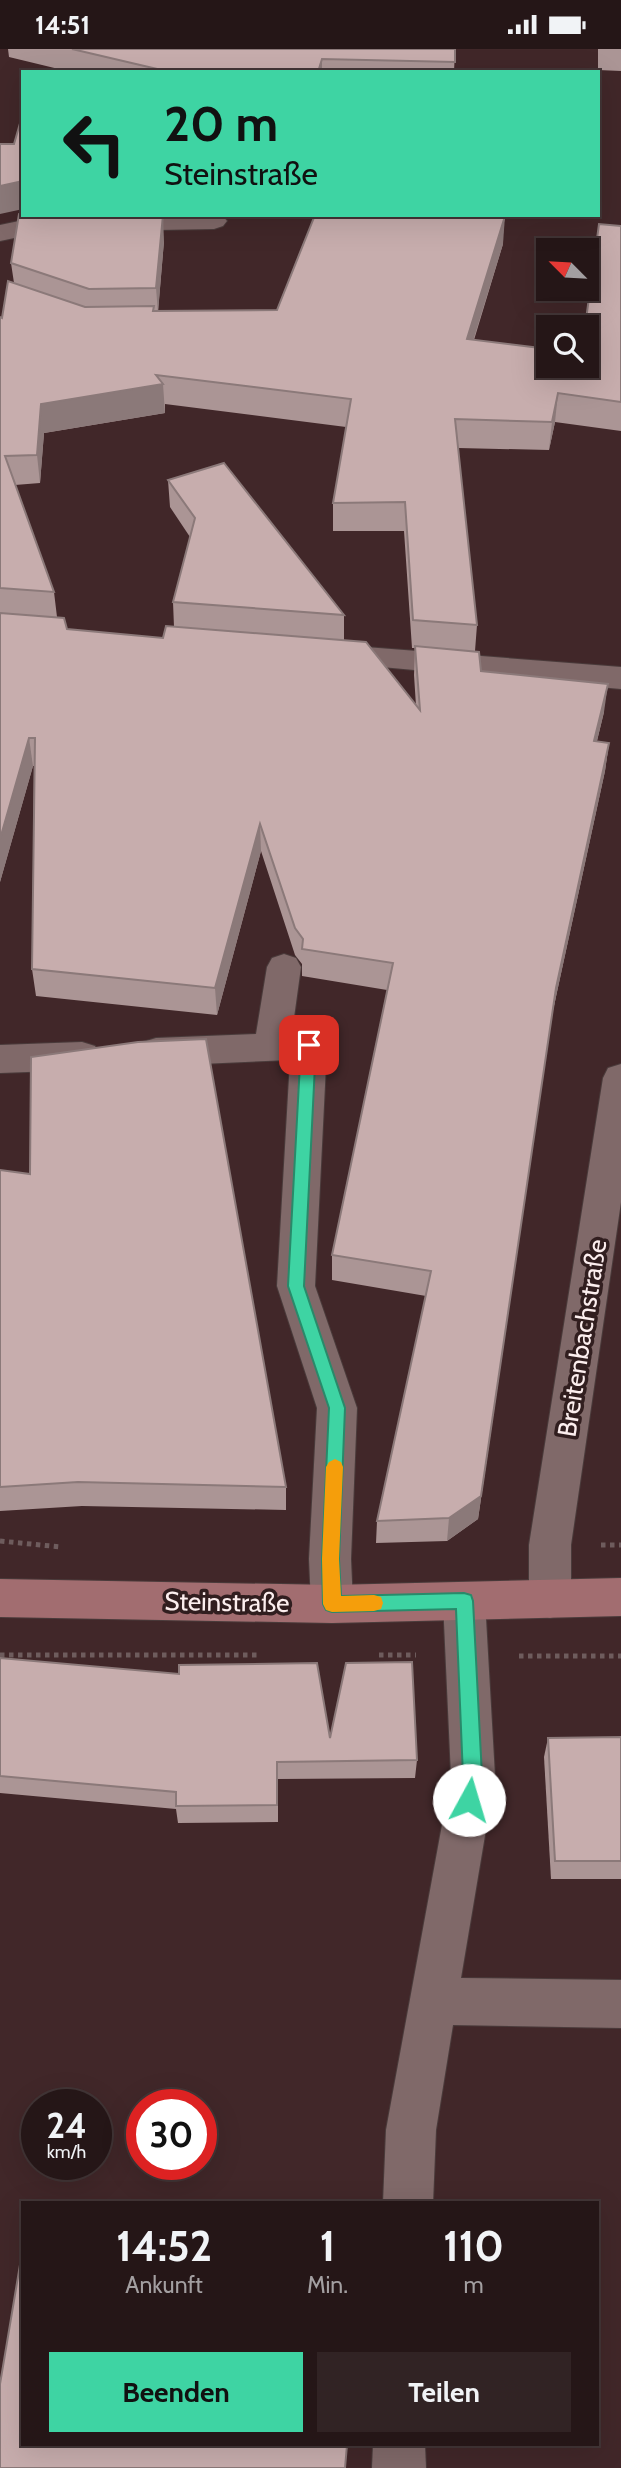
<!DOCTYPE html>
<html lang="de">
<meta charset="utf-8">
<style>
body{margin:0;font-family:Cabin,sans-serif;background:#312324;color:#f1f3f6;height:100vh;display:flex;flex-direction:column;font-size:26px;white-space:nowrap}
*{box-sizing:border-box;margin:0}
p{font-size:23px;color:#a39fa1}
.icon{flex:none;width:38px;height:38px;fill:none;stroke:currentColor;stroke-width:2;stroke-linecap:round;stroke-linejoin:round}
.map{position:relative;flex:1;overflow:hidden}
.panel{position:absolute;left:21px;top:2152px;width:578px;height:245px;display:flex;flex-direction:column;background:#251617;border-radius:0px;box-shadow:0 7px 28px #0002,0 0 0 2px #423536}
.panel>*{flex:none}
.guide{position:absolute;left:21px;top:21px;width:579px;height:147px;border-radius:0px;box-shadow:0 7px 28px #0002,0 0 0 2px #423536;background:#3ed4a3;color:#111;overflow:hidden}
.needle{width:46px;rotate:294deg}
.buttons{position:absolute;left:536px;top:189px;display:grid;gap:14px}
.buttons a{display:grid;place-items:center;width:63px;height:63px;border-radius:0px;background:#251617;box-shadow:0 7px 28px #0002,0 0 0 2px #423536;font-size:35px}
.speed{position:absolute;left:21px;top:2040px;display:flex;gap:14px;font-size:35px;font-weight:700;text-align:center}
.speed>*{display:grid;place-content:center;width:91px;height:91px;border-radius:50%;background:#251617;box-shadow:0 7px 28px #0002,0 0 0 2px #423536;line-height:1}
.speed small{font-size:18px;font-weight:400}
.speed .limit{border:10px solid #d22;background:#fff;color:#111}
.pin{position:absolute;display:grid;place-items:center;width:60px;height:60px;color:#fff;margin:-30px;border-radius:14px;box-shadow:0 4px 10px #0006}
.me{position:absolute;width:77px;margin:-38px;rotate:6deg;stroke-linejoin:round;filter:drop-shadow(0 0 5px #0008)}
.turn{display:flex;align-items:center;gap:24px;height:147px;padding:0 28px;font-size:32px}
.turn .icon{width:91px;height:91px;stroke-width:2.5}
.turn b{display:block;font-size:49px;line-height:60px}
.eta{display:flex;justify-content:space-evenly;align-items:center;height:119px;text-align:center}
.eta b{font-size:42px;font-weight:700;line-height:49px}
.primary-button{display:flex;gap:14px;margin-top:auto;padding:14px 28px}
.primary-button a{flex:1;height:80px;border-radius:0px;background:#3ed4a3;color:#111;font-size:28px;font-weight:700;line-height:80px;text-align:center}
.primary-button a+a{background:#312324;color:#f1f3f6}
.status{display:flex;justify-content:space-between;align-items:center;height:49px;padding:0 35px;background:#251617;direction:ltr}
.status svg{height:19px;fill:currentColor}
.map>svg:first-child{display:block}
.built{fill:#412729;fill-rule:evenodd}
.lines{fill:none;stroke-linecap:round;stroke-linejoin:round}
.minor-casing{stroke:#4a3b3b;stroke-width:2}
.major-casing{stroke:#4a3b3b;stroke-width:2}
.path{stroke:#6e5c5d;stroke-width:5;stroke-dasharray:4.5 4.5;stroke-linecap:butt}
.minor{fill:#806969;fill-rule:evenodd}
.major{fill:#a26d70;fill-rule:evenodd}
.wall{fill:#ab9595;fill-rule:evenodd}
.shaded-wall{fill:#8b7979}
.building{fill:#c7adad;stroke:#8b7979;stroke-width:2}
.route{fill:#3ed4a3;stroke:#288a6a;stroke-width:2}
.slow{fill:#f59e0b}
.labels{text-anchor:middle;stroke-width:7;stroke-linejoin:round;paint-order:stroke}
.street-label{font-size:26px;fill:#fceeee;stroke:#311e1f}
</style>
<div class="status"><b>14:51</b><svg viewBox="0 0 49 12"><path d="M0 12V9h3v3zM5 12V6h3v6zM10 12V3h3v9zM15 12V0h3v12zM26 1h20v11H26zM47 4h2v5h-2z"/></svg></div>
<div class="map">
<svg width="621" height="2419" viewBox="0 0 621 2419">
<rect width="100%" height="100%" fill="#311e1f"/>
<path class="built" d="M0,0h621v2419h-621zM23,23h575v143h-575zM548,201h38v39h-38zM548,278h38v39h-38zM37,2056h59v60h-59zM142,2056h59v60h-59zM23,2154h574v242h-574z"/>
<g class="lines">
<g class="minor-casing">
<g id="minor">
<polygon points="222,166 227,172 223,177 214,180 43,183 0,192 0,176 43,167"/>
<polygon points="327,595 621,618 621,640 316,612 311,605 316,598"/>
<polygon points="284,905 296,909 301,918 292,983 309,982 322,986 327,996 315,1237 357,1359 351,1510 353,1555 347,1569 332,1574 317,1569 311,1555 309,1510 317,1359 277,1237 290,1011 156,1017 143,1013 138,1003 143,993 156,989 256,985 267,918 272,909"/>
<polygon points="82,993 95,997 100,1007 95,1017 82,1021 0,1024 0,996"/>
<polygon points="621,1015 621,1153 571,1496 571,1550 565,1564 550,1569 535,1564 529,1550 529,1496 603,1029 608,1019"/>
<polygon points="464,1533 479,1538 485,1552 495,1727 461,1929 621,1931 621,1979 453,1976 436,2081 433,2154 383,2154 386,2081 451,1727 443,1552 449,1538"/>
<polygon points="373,2396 425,2396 426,2419 372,2419"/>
</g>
</g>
<g class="major-casing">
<polygon id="major" points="621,1529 621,1567 332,1574 0,1568 0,1530 332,1536"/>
</g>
<g class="path">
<polyline points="0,1492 61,1498"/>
<polyline points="601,1496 621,1496"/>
<polyline points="0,1606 258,1606"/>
<polyline points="379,1606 416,1606"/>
<polyline points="519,1607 621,1607"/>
</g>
<use href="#minor" class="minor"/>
<use href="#major" class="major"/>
</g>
<g class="wall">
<polygon points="8,0 455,0 454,23 71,23 9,8"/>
<polygon points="598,0 621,0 621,22 598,21"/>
<path d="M621,177v205l-66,-9 -6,28 -91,-2 19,177 -2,26 6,20 123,41 -7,29 12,2 -4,28 -53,244 -74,504 -31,22 -71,2 1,-22 49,-225 -94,-16v-25l55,-265 -85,-14v-12l-7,-9 -34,-104 -44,164 -181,-19 -4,-27 2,-203h-1l-33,116v-565l2,1 12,-35 -3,-20 153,-22 -6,70 119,-1 226,-66 -29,96 112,26zM165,355l181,23 -13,76v28h71l8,117h3l-1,27 2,31 -72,-65v-26l-176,-135 2,27 20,30 -17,65 1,25 -11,11 -96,-9 -10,-12 -3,-25 -39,-107 25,-2 4,-50 121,-20z"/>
<polygon points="0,1121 286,1438 286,1461 82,1457 0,1462"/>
<polygon points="0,1609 417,1711 415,1729 278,1730 278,1773 178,1774 176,1760 0,1744"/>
<polygon points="621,1688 621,1830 551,1830 544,1708 548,1689"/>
</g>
<g class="shaded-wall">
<polygon points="322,10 322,23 318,23"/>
<polygon points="23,132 23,160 0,165 0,137"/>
<polygon points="163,166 164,192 158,264 156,239"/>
<polygon points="505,167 503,195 465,318 467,290"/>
<polygon points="163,335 165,364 44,384 40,434 37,406 41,355"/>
<polygon points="558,344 555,373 549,401 552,373"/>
<polygon points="608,635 604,663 590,720 594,692"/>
<polygon points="29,689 33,717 0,833 0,790"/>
<polygon points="609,694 605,722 552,966 478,1470 447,1492 449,1469 556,939"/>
<polygon points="260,775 261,802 217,966 215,939"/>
</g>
<g class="building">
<polygon points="72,0 455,0 455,13 322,10 318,23 170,23"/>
<polygon points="23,64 23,132 0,137 0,95 14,95"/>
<polygon points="23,164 23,166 163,166 156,239 89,240 11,214 19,165"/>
<polygon points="315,166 493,166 505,167 467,290 548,300 548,317 586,317 586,278 585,278 599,175 621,177 621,353 558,344 552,373 455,370 477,576 413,571 405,453 333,454 351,350 156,326 163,335 41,355 37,406 5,407 54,543 0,539 0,268 2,269 8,232 85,258 154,257 153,262 277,261"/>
<polygon points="224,414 344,566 173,553 195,469 168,431"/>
<polygon points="0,564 64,569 67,580 163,589 166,577 366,593 420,661 415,597 479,603 481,622 608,635 594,692 609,694 556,939 481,1447 449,1469 377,1472 431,1222 332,1206 393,914 302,900 303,890 295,879 260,775 215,939 32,920 35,689 29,689 0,790"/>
<polygon points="206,990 286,1438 78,1433 0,1438 0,1121 30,1125 31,1008 138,993"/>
<polygon points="0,1609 179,1625 179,1616 317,1614 330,1689 346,1614 412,1613 417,1711 277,1713 277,1756 176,1757 176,1743 0,1727"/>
<polygon points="621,1688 621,1812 555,1812 548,1689"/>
<polygon points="23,2198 23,2396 347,2396 345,2419 0,2419 0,2335"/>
</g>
<polygon class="route" points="309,991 316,996 304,1237 345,1359 339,1510 341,1547 464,1544 471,1546 473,1552 482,1727 475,1757 469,1760 462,1757 459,1751 463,1727 456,1560 332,1563 326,1561 323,1555 322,1510 329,1359 288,1237 301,996"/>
<polygon class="slow" points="335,1410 341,1413 343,1418 339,1510 341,1547 374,1546 381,1548 383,1554 381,1560 374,1562 332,1563 326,1561 323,1555 322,1510 326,1418 329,1413"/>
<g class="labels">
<g class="street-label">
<text transform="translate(582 1289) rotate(-81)" y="9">Breitenbachstraße</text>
<text transform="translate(227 1553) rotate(1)" y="9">Steinstraße</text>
</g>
</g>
</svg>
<div class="buttons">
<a><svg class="needle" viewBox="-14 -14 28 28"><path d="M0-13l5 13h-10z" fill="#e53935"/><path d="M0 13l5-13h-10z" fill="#a39fa1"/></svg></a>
<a><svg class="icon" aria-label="search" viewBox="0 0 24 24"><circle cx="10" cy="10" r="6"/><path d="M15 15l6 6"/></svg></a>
</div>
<div class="speed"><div>24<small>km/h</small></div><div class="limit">30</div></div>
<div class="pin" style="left:309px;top:996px;background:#d93025"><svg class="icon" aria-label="arrive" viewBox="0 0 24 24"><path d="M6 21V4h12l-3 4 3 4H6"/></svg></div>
<svg class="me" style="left:469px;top:1751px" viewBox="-20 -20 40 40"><circle r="19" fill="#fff"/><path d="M0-13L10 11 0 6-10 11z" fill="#3ed4a3"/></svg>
<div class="guide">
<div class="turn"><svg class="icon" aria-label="left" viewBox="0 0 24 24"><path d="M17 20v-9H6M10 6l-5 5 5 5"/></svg><div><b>20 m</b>Steinstraße</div></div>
</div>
<section class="panel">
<div class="eta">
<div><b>14:52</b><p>Ankunft</p></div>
<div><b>1</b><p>Min.</p></div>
<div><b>110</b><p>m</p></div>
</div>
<div class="primary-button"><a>Beenden</a><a>Teilen</a></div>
</section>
</div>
